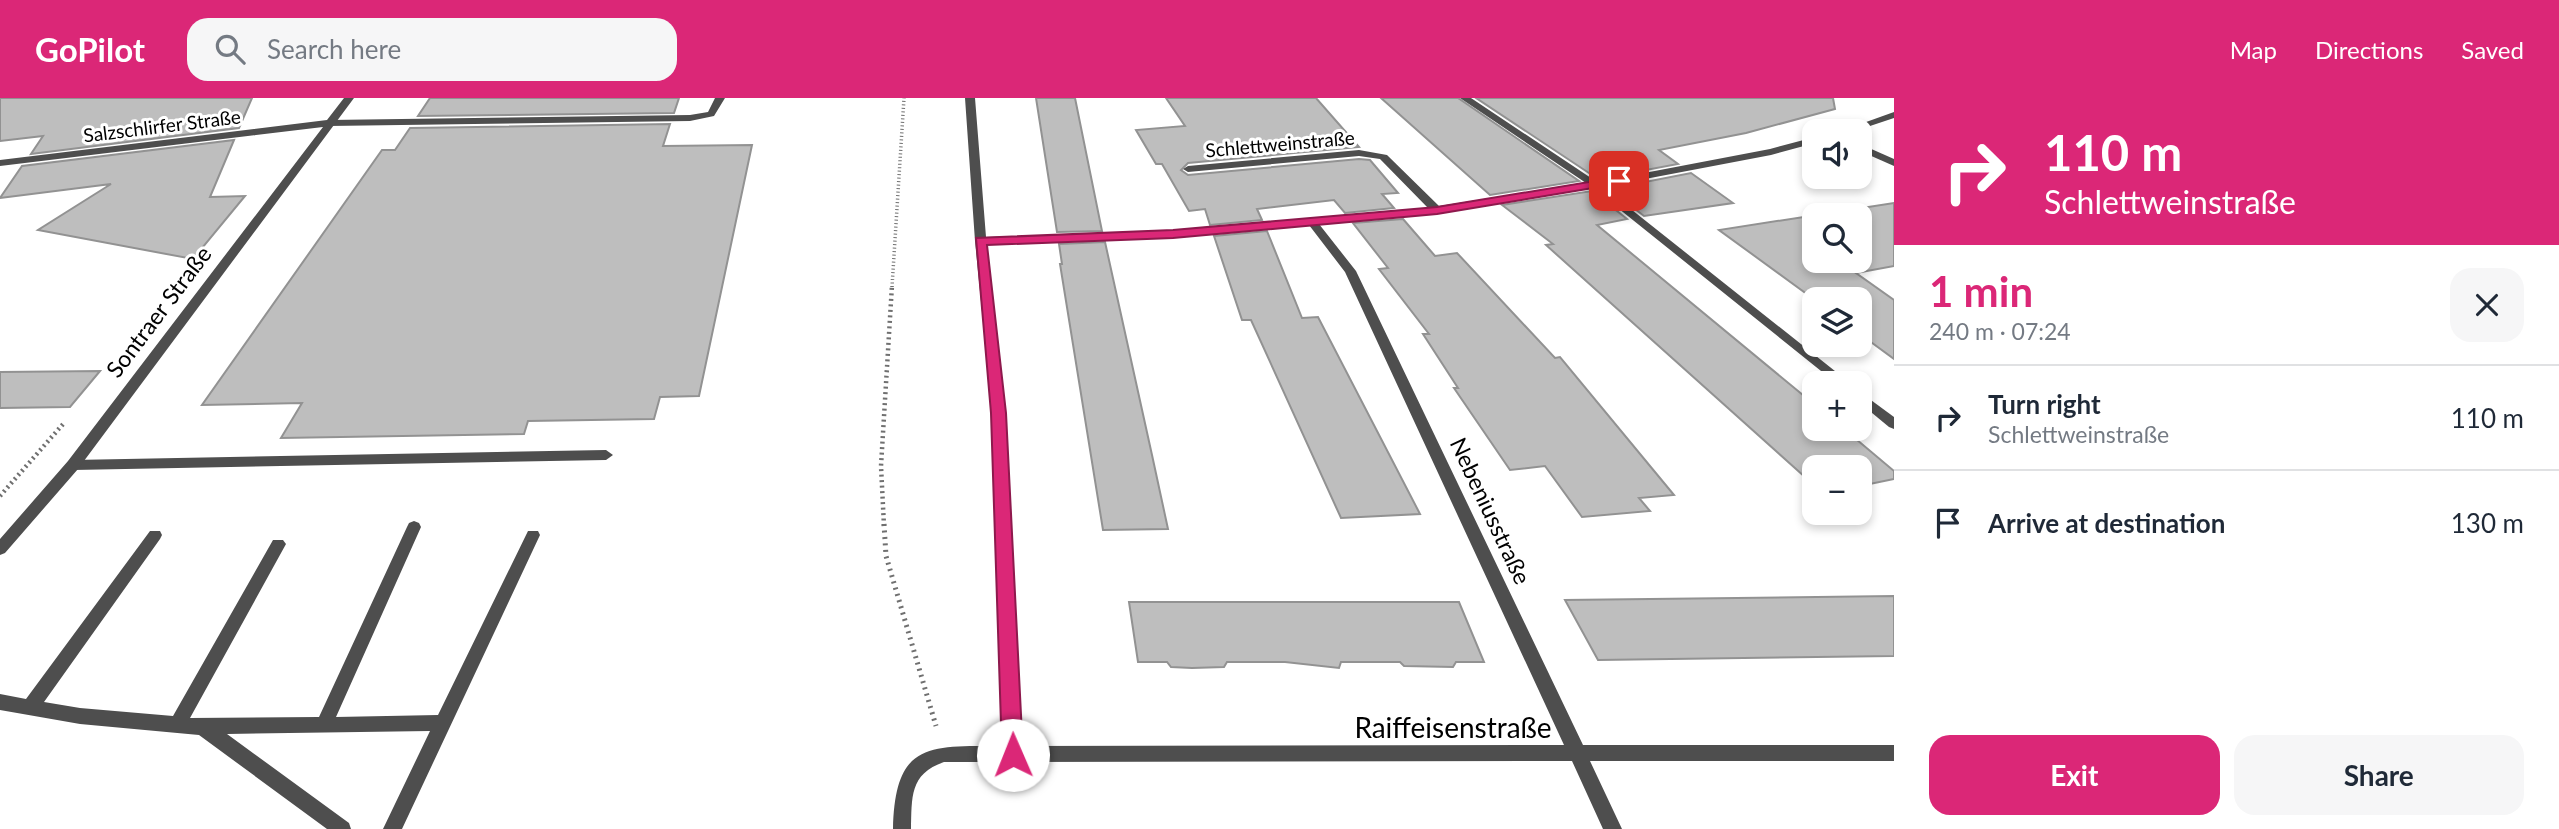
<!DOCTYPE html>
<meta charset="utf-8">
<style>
body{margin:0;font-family:Lato,sans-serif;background:#f6f6f7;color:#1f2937;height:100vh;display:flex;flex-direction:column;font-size:26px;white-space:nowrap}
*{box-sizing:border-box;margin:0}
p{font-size:23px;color:#747a83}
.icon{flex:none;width:38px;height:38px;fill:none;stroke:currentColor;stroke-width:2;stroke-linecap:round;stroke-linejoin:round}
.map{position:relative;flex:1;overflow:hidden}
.details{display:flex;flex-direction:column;background:#fff;width:665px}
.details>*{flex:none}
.banner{background:#db2777;color:#fff;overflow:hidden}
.controls{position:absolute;left:1802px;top:21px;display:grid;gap:14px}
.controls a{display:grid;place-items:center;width:70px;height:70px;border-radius:14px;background:#fff;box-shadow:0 4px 10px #0003;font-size:35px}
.pin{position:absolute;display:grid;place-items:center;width:60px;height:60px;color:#fff;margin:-30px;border-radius:14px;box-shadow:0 4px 10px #0006}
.me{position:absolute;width:77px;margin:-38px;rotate:359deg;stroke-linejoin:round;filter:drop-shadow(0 0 5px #0008)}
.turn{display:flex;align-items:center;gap:24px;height:147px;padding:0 35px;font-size:32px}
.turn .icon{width:91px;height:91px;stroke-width:2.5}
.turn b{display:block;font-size:49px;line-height:60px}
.round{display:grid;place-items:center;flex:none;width:74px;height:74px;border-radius:21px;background:#f6f6f7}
.overview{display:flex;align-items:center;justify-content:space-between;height:119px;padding:0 35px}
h1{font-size:42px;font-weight:700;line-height:52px;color:#db2777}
.button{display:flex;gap:14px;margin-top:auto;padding:14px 35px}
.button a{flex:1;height:80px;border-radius:21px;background:#db2777;color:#fff;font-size:28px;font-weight:700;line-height:80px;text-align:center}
.button a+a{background:#f6f6f7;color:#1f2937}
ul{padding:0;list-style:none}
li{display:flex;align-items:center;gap:21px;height:105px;padding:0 35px;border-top:2px solid #e0e1e3}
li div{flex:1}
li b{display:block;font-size:26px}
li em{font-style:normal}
header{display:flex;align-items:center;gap:42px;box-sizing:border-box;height:98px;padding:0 35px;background:#db2777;color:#fff}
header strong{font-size:33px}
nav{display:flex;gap:38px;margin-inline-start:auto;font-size:24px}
.search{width:490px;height:63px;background:#f6f6f7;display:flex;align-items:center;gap:18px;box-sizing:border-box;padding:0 24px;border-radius:21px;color:#747a83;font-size:26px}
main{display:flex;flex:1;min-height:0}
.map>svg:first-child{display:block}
.building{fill:#bebebe;stroke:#929292;stroke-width:2;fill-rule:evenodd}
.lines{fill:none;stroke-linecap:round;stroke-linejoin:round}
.path-far2{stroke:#707070;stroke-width:3.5;stroke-dasharray:1 2.5;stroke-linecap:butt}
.path-far1{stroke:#707070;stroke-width:4.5;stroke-dasharray:2 3.5;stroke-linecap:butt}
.path{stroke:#707070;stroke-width:5;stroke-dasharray:2 4.5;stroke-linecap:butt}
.service{fill:#4e4e4e;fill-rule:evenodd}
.minor{fill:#4e4e4e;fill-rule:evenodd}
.route{fill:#db2777;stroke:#8e194d;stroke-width:2}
.labels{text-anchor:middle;stroke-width:6;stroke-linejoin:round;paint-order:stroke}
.far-street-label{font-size:19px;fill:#000;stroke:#fff}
.street-label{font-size:23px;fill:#000;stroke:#fff}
.near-street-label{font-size:28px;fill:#000;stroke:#fff}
</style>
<header>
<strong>GoPilot</strong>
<div class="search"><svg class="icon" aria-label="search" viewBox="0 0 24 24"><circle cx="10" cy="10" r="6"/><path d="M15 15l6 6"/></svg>Search here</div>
<nav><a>Map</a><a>Directions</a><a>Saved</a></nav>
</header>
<main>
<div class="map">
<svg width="1894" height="731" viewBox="0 0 1894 731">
<rect width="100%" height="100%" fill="#fff"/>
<g class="building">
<polygon points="0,0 252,0 239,30 31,56 43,38 0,43"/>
<polygon points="430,0 679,0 674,15 418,18"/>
<polygon points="1036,0 1075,0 1102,133 1057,134"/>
<polygon points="1166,0 1316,0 1359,49 1188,65 1181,72 1188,77 1359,61 1370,62 1398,95 1382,96 1394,110 1345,115 1334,102 1257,111 1262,122 1210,127 1205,111 1189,113 1162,66 1156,66 1136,32 1185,28"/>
<polygon points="1381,0 1458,0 1579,83 1490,97"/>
<polygon points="1476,0 1833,0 1835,11 1746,35 1659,52 1678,66 1598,81"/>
<polygon points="670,26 663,48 752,47 699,298 660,299 654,321 528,323 524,336 281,340 302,305 202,307 382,52 395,52 410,30"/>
<polygon points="234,42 210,99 245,98 193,161 38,132 111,86 0,100 22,68"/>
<polygon points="1691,75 1733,105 1644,118 1609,91"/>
<polygon points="1592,93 1627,121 1597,127 1815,307 1815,331 1844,331 1894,373 1894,381 1860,388 1860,369 1815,369 1815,388 1546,147 1553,146 1502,107"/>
<path d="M1894,105v63l-38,7 38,27v59l-34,-25v-35l-45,1 -96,-70zM1815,117h45v46h-45z"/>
<polygon points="1403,121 1435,158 1457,155 1555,260 1560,259 1674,397 1639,400 1650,413 1582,419 1545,368 1510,372 1454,290 1458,290 1423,236 1429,236 1379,171 1388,170 1353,125"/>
<polygon points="1267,133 1302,220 1318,219 1420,416 1341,420 1251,222 1242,222 1214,138"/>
<polygon points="1105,144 1152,357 1168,431 1103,432 1060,166 1062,166 1059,146"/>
<polygon points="100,273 70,309 0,310 0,274"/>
<polygon points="1894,498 1894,558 1598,562 1565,502"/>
<polygon points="1129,504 1459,504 1484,564 1456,564 1453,569 1404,568 1400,564 1341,564 1339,570 1285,564 1227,564 1224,569 1192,570 1171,569 1167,564 1138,564"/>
</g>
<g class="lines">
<polyline class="path-far2" points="892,189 904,0"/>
<g class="path-far1">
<polyline points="0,398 64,325"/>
<polyline points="884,428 881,368 892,187"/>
</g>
<polyline class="path" points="884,426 886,458 936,628"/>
<g class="service">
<polygon points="715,0 725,0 714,18 690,23 329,28 324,25 329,22 690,17 708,14"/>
<polygon points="606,352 613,357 606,362 73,372 66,367 73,362"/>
<polygon points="414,423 419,425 421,429 336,619 438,617 528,433 538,433 540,437 402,731 383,731 430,633 227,636 349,725 351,731 327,731 199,637 80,626 0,612 0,596 26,601 150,433 160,433 162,437 160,441 44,604 80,610 173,618 273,442 283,442 286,446 190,620 319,619 407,429 409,425"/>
</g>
<g class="minor">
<polygon points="344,0 354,0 78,371 5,455 0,457 0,441 68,363 323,29 0,68 0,62 327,22"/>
<path d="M965,0h10l11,139 187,-6 255,-23 -48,-49 -21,-3 -171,16 -5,-3 5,-3 171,-16 28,5 52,51 147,-23 -126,-85h11l126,84 173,-33 45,-12v6l-44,12 -168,32 247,196h-14l-243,-195 -156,25 -118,11 37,47 227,474h311v16h-304l32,68h-19l-31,-68 -628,1c-35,12 -32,36 -33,67h-18c2,-88 36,-83 111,-83l-12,-333 -17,-172zM1309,127l36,47 219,473 -543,1 -15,-333 -19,-169 186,-7z"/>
<polygon points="1894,14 1894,20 1855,33 1841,33"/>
<polygon points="1860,46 1894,61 1894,68 1860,53"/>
<polygon points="1860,294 1894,319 1894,331 1889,329 1860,305"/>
</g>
</g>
<polygon class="route" points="1619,79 1625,83 1623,85 1437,116 1173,140 987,147 1006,315 1023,657 1020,663 1013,666 1005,663 1002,657 991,315 976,140 1173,132 1437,109"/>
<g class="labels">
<g class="far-street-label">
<text transform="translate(162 28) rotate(-7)" y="7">Salzschlirfer Straße</text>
<text transform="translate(1280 46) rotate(-5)" y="7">Schlettweinstraße</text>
</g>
<g class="street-label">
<text transform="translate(159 214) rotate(-53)" y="8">Sontraer Straße</text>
<text transform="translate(1490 413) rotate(65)" y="8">Nebeniusstraße</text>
</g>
<g class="near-street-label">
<text x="1453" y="640">Raiffeisenstraße</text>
</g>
</g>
</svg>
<div class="controls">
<a><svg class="icon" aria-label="sound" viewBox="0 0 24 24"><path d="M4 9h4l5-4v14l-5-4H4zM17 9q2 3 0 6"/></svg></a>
<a><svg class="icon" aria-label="search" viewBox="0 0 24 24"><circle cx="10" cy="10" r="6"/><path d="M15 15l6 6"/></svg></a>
<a><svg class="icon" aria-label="layers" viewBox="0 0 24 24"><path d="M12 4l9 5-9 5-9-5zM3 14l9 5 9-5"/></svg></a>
<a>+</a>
<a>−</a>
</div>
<div class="pin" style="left:1619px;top:83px;background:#d93025"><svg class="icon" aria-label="arrive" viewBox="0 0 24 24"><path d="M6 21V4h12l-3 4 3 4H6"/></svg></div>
<svg class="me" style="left:1013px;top:657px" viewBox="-20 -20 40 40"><circle r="19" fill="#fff"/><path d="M0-13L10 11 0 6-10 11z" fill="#db2777"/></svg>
</div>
<section class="details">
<div class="banner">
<div class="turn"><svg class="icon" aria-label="right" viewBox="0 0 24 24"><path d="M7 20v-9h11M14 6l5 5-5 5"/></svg><div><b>110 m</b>Schlettweinstraße</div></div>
</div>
<div class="overview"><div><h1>1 min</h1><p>240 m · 07:24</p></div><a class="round"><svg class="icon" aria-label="close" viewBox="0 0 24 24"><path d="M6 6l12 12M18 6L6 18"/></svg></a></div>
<ul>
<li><svg class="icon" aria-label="right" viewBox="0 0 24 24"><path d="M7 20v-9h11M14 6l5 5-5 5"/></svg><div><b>Turn right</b><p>Schlettweinstraße</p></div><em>110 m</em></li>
<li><svg class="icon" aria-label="arrive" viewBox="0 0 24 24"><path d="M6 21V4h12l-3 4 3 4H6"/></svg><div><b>Arrive at destination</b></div><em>130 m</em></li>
</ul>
<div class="button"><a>Exit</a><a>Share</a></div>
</section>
</main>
